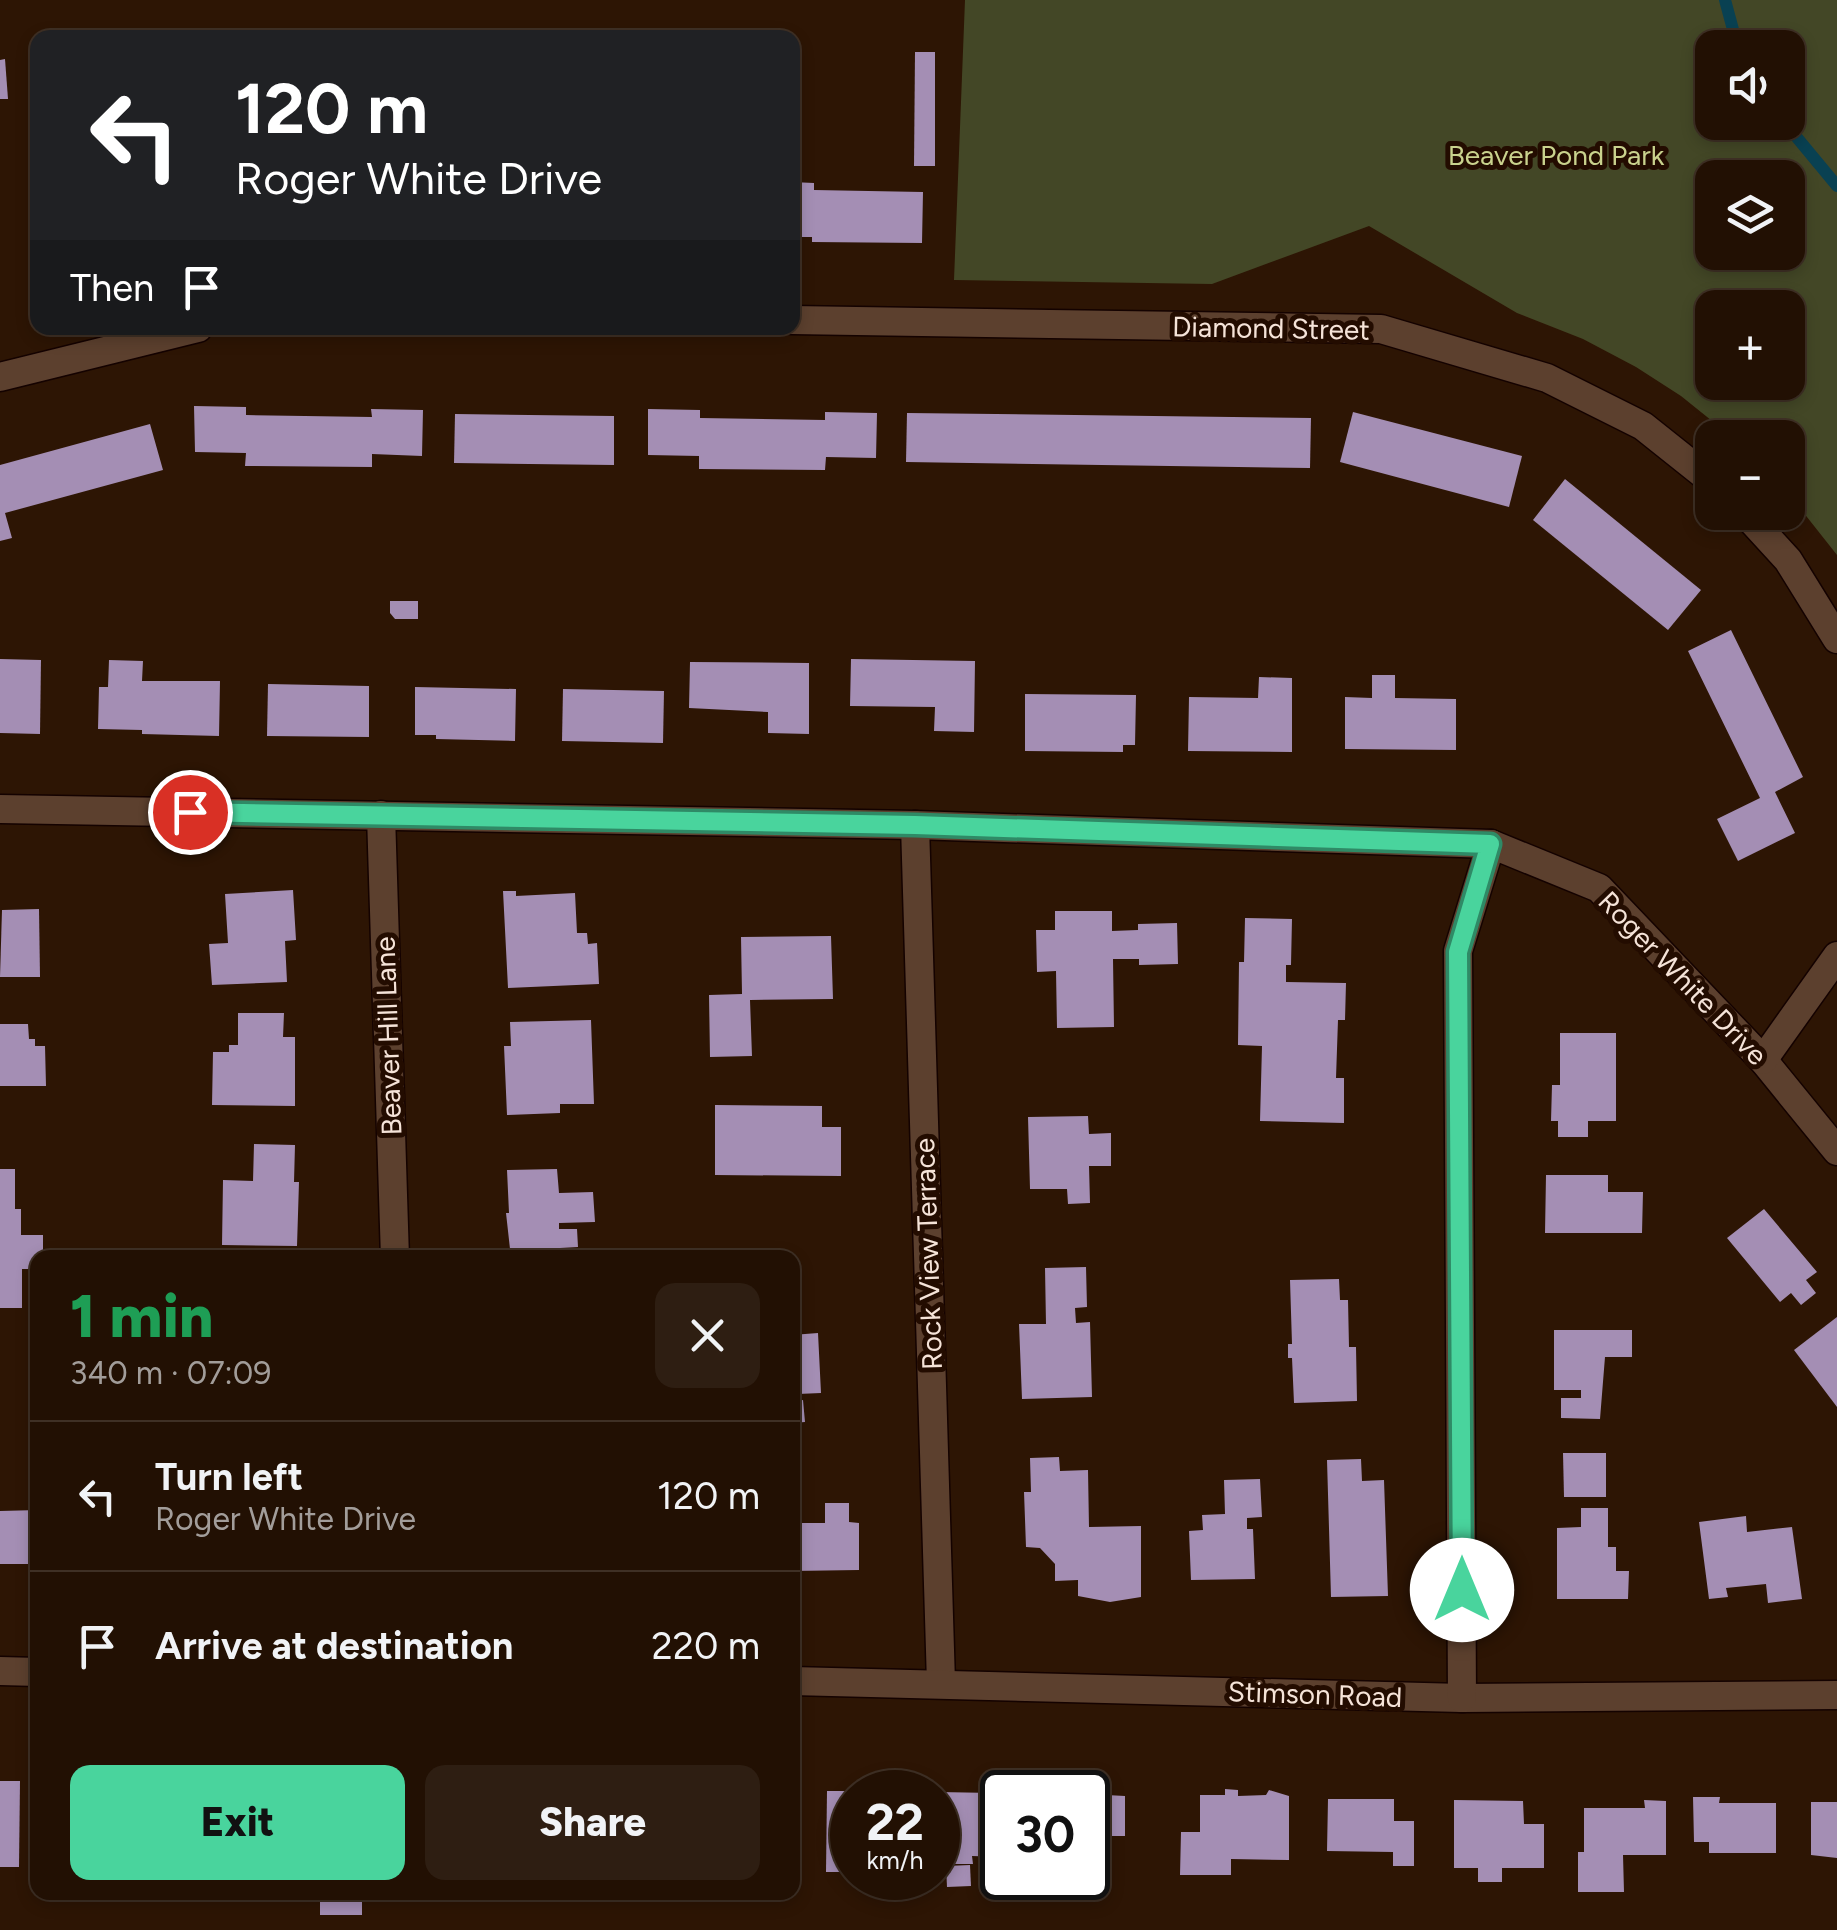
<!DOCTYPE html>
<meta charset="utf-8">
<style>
body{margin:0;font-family:Figtree,sans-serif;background:#2e1e12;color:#f1f3f6;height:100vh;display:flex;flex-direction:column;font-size:38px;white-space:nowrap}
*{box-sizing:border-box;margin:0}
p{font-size:32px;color:#a29d9a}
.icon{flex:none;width:55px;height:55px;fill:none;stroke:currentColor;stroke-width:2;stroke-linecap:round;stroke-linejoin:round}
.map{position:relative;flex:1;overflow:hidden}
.side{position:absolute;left:30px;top:1250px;width:770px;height:650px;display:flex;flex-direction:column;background:#221003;border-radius:20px;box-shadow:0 5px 15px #0003,0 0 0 2px #3f3025}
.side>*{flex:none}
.hud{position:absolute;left:30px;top:30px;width:770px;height:305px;border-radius:20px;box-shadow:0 5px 15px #0003,0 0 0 2px #3f3025;background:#202124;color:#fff;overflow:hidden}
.fabs{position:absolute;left:1695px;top:30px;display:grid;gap:20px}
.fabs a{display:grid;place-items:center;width:110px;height:110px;border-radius:20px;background:#221003;box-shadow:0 5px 15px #0003,0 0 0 2px #3f3025;font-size:50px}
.speed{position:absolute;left:830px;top:1770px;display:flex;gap:20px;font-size:50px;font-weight:700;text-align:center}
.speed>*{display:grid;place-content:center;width:130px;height:130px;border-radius:50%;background:#221003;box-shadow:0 5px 15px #0003,0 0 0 2px #3f3025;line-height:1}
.speed small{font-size:25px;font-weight:400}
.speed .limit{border:5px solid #111;border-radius:15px;background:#fff;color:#111}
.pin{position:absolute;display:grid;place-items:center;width:85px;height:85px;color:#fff;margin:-42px;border:5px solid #fff;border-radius:50%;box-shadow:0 2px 10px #0007}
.me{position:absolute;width:110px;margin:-55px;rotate:0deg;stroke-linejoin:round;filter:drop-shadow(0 0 8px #0008)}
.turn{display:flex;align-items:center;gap:35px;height:210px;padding:0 40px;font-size:45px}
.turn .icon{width:130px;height:130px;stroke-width:2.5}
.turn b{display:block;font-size:70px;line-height:85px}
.then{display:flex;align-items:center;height:95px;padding:0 40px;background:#0003;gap:20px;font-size:38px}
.round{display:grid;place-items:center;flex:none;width:105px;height:105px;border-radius:20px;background:#2e1e12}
.head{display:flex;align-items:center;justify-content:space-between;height:170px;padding:0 40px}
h1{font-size:60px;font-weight:800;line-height:75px;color:#1e9e55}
.primary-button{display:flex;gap:20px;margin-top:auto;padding:20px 40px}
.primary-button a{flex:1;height:115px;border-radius:20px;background:#49d49d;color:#111;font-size:40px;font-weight:800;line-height:115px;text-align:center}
.primary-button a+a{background:#2e1e12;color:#f1f3f6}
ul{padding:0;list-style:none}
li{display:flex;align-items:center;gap:30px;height:150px;padding:0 40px;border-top:2px solid #3f3025}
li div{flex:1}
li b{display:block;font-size:38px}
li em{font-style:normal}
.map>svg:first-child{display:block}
.green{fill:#434726;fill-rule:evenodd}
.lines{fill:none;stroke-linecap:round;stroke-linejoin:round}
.stream{stroke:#094152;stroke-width:12}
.building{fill:#a48eb4}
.minor-casing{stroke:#140200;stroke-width:31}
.minor{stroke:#5c402e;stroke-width:28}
.route-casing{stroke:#2f8a66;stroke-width:25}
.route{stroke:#49d49d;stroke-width:18}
.labels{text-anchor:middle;stroke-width:10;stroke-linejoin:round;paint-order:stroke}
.park-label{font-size:28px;fill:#c9d28d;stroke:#230c00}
.street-label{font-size:28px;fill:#f5e3d8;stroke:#230c00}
</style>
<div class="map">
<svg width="1837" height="1930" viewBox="0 0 1837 1930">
<rect width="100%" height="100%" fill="#2d1504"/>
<path class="green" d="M965,0h872v555l-49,-62v-55l-56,-1 -51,-41 -45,-29 -53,-28 -66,-26 -148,-87 -157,58 -258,-4zM1712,48h76v74h-76zM1712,178h76v74h-76zM1712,308h76v74h-76z"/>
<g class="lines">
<g class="stream">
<polyline points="1725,0 1738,48"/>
<polyline points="1784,122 1837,186"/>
</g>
</g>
<g class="building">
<polygon points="915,52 935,52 935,166 914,166"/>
<polygon points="5,59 8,99 0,99 0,60"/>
<polygon points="792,182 814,183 814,190 923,192 922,243 812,242 812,237 792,237"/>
<polygon points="194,406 246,407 246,415 372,417 371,409 423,410 422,456 372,454 372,467 245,466 246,453 195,452"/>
<polygon points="648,409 700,410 700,418 825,420 825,412 877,413 876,458 826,457 825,470 699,469 699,456 648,455"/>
<polygon points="1353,412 1522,456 1509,507 1340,462"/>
<polygon points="907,413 1311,418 1310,468 906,462"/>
<polygon points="455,414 614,416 614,465 454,463"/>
<polygon points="150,424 163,470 5,513 12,538 0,541 0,465"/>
<polygon points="1565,479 1701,590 1668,630 1533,520"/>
<polygon points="390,601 418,601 418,619 395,619 390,613"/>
<polygon points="1731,630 1803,777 1775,792 1795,833 1738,861 1717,819 1760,798 1688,651"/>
<polygon points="0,659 41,660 40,734 0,733"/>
<polygon points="851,659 975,661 974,732 934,731 935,707 850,706"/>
<polygon points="109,660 143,661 142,681 220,681 219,736 142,734 142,730 98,729 99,687 108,687"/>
<polygon points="690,662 809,663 809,734 768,733 768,712 689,708"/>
<polygon points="1372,675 1395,675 1395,698 1456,699 1456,750 1345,749 1345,697 1372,698"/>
<polygon points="1259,677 1292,678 1292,752 1188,751 1189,697 1258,698"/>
<polygon points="268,684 369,686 369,737 267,736"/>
<polygon points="415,687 516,689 515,741 436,739 436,735 415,735"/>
<polygon points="563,689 664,691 663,743 562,741"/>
<polygon points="1025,694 1136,695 1135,745 1123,745 1123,752 1025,751"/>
<polygon points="293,890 296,940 285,941 287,982 212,985 209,944 228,943 225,894"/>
<polygon points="503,891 516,891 516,896 575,893 577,933 587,933 588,944 597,943 599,984 508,988"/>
<polygon points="39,909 40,977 0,977 2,910"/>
<polygon points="1055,911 1112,911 1112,931 1138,930 1138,924 1177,923 1178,964 1139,965 1139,959 1113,959 1114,1027 1057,1028 1056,971 1037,972 1036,930 1055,930"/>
<polygon points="1245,918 1292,919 1291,965 1286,965 1286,982 1346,983 1345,1020 1338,1020 1336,1078 1344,1078 1344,1123 1260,1121 1262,1046 1238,1045 1239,962 1244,962"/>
<polygon points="831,936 833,999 750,1000 752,1056 710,1057 709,995 742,994 741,937"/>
<polygon points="238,1013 284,1013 283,1037 295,1037 295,1106 212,1105 213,1052 229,1052 229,1045 238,1045"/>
<polygon points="591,1020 594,1104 560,1104 560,1113 507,1115 504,1046 511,1046 510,1022"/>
<polygon points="0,1024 28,1024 29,1039 35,1039 35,1046 45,1046 46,1086 0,1086"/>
<polygon points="1560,1033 1616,1033 1616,1121 1588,1121 1588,1137 1558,1137 1558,1121 1551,1121 1552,1085 1560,1085"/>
<polygon points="715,1105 822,1106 822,1127 841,1127 841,1176 715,1175"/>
<polygon points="1088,1116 1089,1134 1111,1133 1111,1166 1089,1166 1090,1203 1068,1204 1067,1189 1030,1189 1028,1117"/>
<polygon points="254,1144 295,1145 294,1182 299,1182 297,1246 222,1245 223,1180 253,1181"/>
<polygon points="0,1169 15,1169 15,1209 21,1209 21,1235 43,1235 43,1258 38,1258 38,1269 22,1269 22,1308 0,1308"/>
<polygon points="557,1169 559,1193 593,1192 595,1222 559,1223 559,1229 577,1229 578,1247 560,1248 561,1258 511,1258 506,1213 509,1213 507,1170"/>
<polygon points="1546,1175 1608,1175 1608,1192 1643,1192 1642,1233 1545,1233"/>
<polygon points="1764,1209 1817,1272 1806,1280 1816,1293 1801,1305 1791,1293 1780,1302 1727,1238"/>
<polygon points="1086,1267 1087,1307 1075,1308 1076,1323 1090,1322 1092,1397 1022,1399 1019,1324 1046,1324 1045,1268"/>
<polygon points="1339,1279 1340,1300 1348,1300 1349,1347 1356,1347 1357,1401 1294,1403 1292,1358 1288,1358 1288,1344 1292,1344 1290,1280"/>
<polygon points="1837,1317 1837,1407 1794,1350"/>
<polygon points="1554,1330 1632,1330 1632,1357 1605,1357 1600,1419 1561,1418 1561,1398 1581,1398 1581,1390 1554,1390"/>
<polygon points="818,1333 821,1393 798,1394 798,1401 803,1400 805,1422 792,1423 792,1335"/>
<polygon points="1563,1453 1606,1453 1606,1497 1564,1497"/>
<polygon points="1059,1457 1060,1471 1088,1470 1089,1527 1141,1526 1141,1597 1110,1602 1078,1596 1078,1580 1055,1581 1055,1564 1040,1548 1026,1547 1024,1492 1031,1492 1030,1458"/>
<polygon points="1361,1459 1362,1481 1384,1480 1388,1596 1331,1597 1327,1460"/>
<polygon points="1260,1479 1262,1517 1247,1518 1247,1529 1253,1529 1255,1579 1191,1580 1189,1531 1203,1530 1202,1515 1225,1514 1224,1480"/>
<polygon points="825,1503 849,1503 849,1522 859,1523 859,1570 792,1571 792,1523 825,1523"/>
<polygon points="1581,1508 1608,1508 1608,1547 1616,1547 1616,1571 1629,1571 1628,1599 1557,1599 1557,1528 1581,1527"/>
<polygon points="38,1510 38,1564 0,1564 0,1511"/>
<polygon points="1746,1516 1747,1532 1792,1527 1802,1599 1768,1603 1766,1584 1726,1588 1728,1597 1709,1599 1699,1522"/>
<polygon points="0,1781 20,1781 19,1867 0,1867"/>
<polygon points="1225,1789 1238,1790 1238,1796 1266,1795 1269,1790 1289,1796 1289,1860 1231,1859 1231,1875 1180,1875 1181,1832 1200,1832 1200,1795 1225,1795"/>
<polygon points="827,1791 852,1791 852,1872 826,1872"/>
<polygon points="938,1792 994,1793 994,1834 1002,1834 1002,1857 972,1856 973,1864 938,1864"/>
<polygon points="1088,1794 1125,1796 1125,1836 1104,1836 1104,1867 1088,1867"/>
<polygon points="1693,1797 1720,1797 1719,1803 1776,1803 1776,1853 1709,1853 1709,1842 1694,1842"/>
<polygon points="1328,1799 1394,1799 1394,1821 1414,1821 1414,1866 1393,1866 1393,1852 1327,1851"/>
<polygon points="1454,1800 1523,1801 1524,1824 1544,1824 1544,1868 1502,1868 1502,1882 1478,1882 1478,1868 1454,1868"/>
<polygon points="1644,1800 1666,1801 1666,1855 1623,1855 1624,1892 1578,1892 1578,1852 1584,1852 1584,1808 1645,1808"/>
<polygon points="1811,1802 1837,1802 1837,1858 1811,1855"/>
<polygon points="970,1865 971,1886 947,1887 946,1866"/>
<rect x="320" y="1892" width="42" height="23"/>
</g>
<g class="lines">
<g class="minor-casing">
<g id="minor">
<polyline points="792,320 1381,329 1547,378 1643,426 1712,481"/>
<polyline points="0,377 198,328"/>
<polyline points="1744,512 1788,560 1837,639"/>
<polyline points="0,809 915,825 1491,844 1599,888 1763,1060 1837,1151"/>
<polyline points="381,815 395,1258"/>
<polyline points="915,825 941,1683"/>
<polyline points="1763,1060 1837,956"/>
<polyline points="0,1671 38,1672"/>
<polyline points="792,1681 1462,1698 1837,1695"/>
<polyline points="1462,1698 1458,951 1491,844"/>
</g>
</g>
<use href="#minor" class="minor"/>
</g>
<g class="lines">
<g class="route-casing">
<polyline id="route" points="190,812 915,825 1490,844 1458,952 1462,1590"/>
</g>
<use href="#route" class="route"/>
</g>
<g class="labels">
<g class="park-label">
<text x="1556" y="165">Beaver Pond Park</text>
</g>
<g class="street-label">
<text transform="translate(1271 328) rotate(1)" y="10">Diamond Street</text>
<text transform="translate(1683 978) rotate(46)" y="10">Roger White Drive</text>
<text transform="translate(388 1036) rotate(-92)" y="10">Beaver Hill Lane</text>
<text transform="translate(928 1254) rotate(-92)" y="10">Rock View Terrace</text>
<text transform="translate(1315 1694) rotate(2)" y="10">Stimson Road</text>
</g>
</g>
</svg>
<div class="fabs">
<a><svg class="icon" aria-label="sound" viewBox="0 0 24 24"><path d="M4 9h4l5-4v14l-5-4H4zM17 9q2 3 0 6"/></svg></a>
<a><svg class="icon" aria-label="layers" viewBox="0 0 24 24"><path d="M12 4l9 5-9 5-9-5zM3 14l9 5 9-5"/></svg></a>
<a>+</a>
<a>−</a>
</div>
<div class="speed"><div>22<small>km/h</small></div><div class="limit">30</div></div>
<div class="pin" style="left:190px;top:812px;background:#d93025"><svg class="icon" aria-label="arrive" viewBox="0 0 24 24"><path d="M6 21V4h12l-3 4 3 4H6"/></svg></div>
<svg class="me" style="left:1462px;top:1590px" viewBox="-20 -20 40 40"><circle r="19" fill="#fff"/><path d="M0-13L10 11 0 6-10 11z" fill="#49d49d"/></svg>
<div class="hud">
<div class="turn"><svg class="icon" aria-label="left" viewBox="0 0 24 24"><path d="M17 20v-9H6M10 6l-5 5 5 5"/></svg><div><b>120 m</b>Roger White Drive</div></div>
<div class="then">Then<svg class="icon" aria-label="arrive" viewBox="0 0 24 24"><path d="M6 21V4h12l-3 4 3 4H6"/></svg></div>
</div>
<section class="side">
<div class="head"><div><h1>1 min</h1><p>340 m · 07:09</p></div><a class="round"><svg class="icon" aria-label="close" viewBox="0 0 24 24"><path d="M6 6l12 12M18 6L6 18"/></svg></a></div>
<ul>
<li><svg class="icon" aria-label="left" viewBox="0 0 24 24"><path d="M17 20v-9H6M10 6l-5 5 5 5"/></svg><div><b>Turn left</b><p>Roger White Drive</p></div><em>120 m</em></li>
<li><svg class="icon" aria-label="arrive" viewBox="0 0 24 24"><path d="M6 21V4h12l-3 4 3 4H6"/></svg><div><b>Arrive at destination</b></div><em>220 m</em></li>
</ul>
<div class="primary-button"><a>Exit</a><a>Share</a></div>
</section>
</div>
